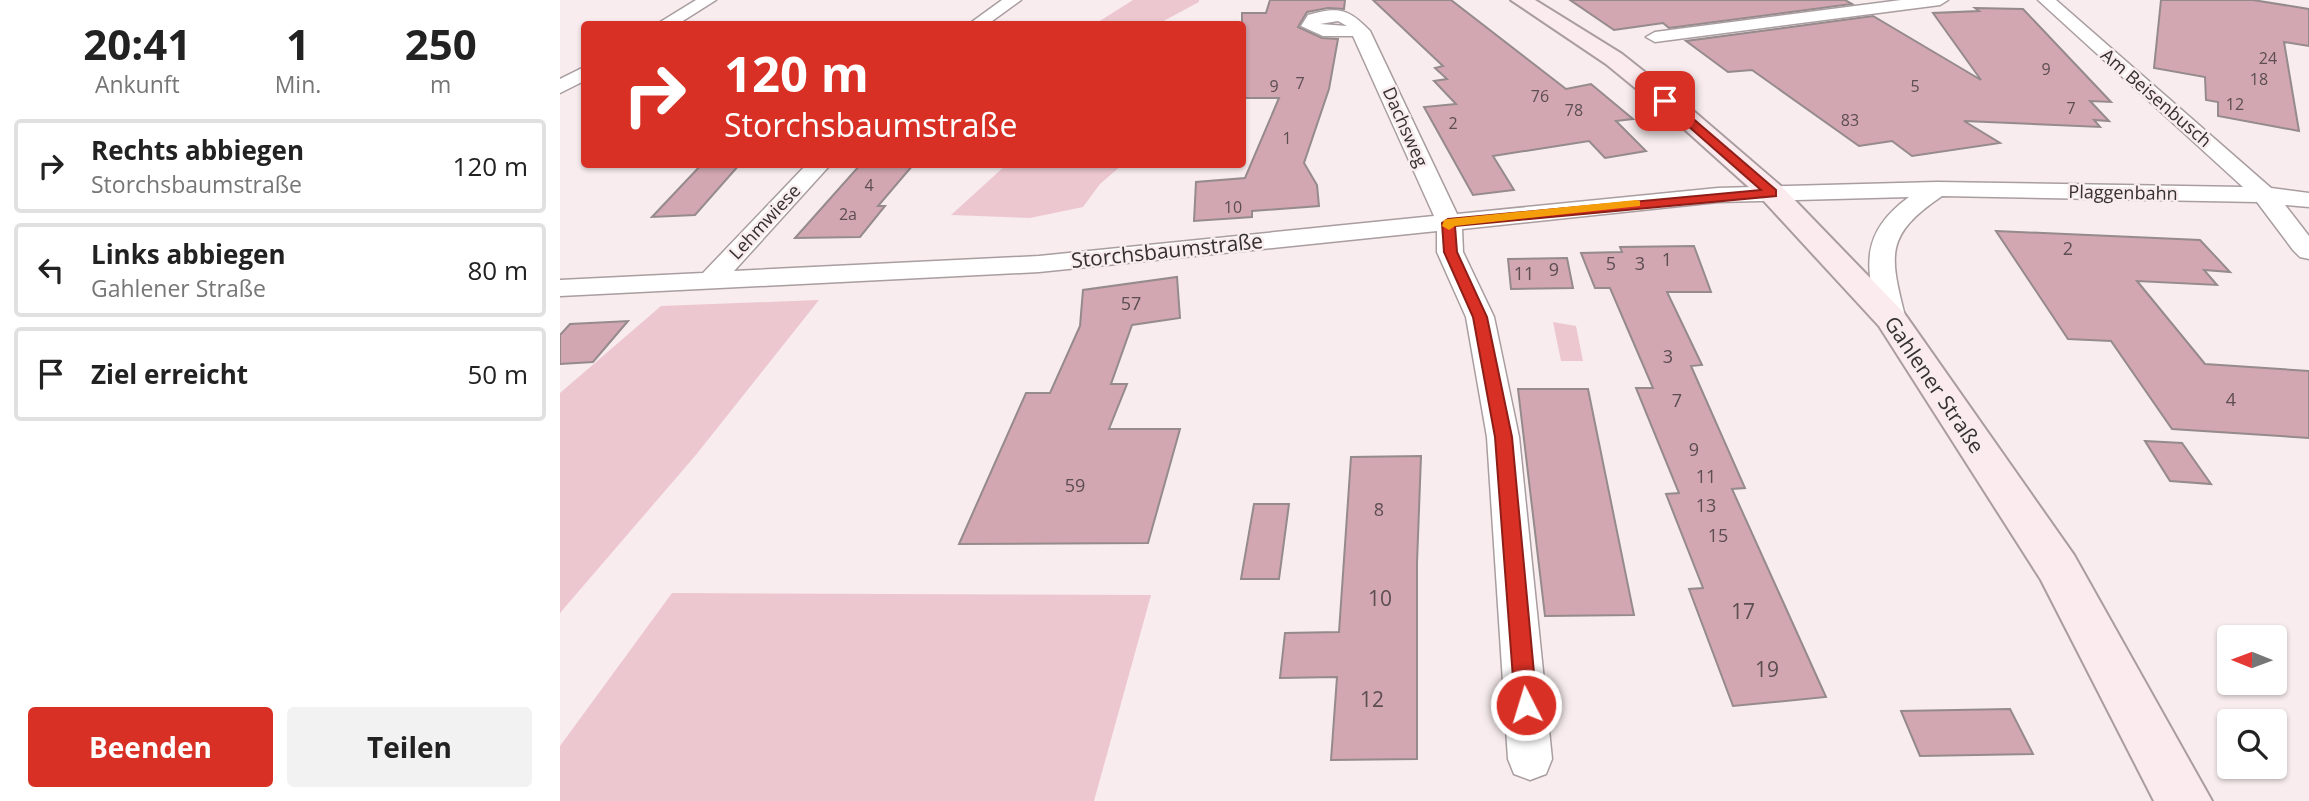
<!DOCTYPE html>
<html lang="de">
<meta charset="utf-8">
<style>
body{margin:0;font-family:"Open Sans",sans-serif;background:#f2f2f2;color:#222;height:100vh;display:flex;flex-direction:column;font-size:26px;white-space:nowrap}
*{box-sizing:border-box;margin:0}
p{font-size:23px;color:#767676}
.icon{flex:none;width:38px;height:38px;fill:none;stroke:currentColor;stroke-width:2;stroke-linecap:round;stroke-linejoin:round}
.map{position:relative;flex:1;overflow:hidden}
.drawer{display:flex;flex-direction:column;background:#fff;width:560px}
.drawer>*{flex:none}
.banner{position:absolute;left:21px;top:21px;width:665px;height:147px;border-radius:7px;box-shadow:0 2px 5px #0004;background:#d93025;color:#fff;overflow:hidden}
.needle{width:46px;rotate:271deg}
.controls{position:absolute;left:1657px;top:625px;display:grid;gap:14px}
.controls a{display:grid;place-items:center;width:70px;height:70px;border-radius:7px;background:#fff;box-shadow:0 2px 5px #0004;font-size:35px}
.pin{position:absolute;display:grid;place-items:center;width:60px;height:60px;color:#fff;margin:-30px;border-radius:14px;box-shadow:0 4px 10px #0006}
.me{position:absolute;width:77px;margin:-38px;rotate:355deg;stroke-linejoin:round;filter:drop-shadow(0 0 5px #0008)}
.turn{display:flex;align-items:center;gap:24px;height:147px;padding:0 28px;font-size:32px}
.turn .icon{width:91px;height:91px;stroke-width:2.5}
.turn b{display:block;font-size:49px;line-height:60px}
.eta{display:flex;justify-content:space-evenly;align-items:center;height:119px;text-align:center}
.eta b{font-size:42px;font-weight:700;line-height:49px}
.button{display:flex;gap:14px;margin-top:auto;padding:14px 28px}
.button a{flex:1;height:80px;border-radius:7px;background:#d93025;color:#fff;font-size:28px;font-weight:700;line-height:80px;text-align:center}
.button a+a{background:#f2f2f2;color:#222}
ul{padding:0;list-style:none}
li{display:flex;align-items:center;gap:21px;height:94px;margin:0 14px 10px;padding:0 14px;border:4px solid #e0e0e0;border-radius:7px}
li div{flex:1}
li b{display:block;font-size:26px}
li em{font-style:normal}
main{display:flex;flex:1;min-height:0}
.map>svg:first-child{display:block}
.green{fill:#edc7cf}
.building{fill:#d2a7b1;stroke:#958a8c;stroke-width:2}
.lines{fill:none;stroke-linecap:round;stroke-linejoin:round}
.minor-casing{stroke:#a99da0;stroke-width:3}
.secondary-casing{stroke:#a99da0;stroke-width:4}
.minor{fill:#fff;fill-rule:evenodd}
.secondary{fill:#fbeaee;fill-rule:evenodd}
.route{fill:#d93025;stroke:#8d1f18;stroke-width:2}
.slow{fill:#f59e0b}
.labels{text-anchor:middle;stroke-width:5;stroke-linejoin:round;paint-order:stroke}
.far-number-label{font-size:16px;fill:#5c4e51}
.far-street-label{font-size:18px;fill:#353031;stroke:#f8ecee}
.number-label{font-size:18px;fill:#5c4e51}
.street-label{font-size:21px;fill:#353031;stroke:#f8ecee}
.near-number-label{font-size:21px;fill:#5c4e51}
</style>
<main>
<section class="drawer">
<div class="eta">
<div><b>20:41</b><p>Ankunft</p></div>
<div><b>1</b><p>Min.</p></div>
<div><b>250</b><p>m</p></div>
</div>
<ul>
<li><svg class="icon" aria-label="right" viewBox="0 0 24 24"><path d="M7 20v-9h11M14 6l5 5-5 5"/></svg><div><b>Rechts abbiegen</b><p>Storchsbaumstraße</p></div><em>120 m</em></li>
<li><svg class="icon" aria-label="left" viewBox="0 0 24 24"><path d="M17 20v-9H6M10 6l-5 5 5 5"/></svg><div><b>Links abbiegen</b><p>Gahlener Straße</p></div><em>80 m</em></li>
<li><svg class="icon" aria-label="arrive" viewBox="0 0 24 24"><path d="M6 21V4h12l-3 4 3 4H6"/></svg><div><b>Ziel erreicht</b></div><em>50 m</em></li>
</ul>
<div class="button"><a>Beenden</a><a>Teilen</a></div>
</section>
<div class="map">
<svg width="1749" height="801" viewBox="0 0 1749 801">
<rect width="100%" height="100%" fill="#f8ecee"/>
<g class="green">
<polygon points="573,0 639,0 639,2 598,24 535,24"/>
<polygon points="446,165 446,164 562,165 540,184 523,207 470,218 391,215"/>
<polygon points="259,300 135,456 0,613 0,393 101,306"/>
<polygon points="993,322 1016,326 1023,361 1001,361"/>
<polygon points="112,593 591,595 534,801 0,801 0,746"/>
</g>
<g class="building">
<polygon points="710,0 785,0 784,9 768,8 747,12 738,27 762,38 778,39 769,89 744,163 757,185 759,206 692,211 692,217 634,221 636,182 685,178 719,98 682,98 682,13 706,13"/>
<polygon points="813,0 891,0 1006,89 1031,84 1073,119 1056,121 1086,151 1045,158 1029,141 933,156 954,190 913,195 864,107 896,104 874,81 887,79 875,68 883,66"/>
<polygon points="1010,0 1285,0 1292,4 1109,28 1103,23 1054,30"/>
<polygon points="1601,0 1693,0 1749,9 1749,46 1724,42 1739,131 1658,116 1658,102 1646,100 1645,77 1594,68"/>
<polygon points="1415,8 1463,9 1551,102 1530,101 1549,121 1534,120 1540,127 1404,121 1440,143 1352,156 1332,141 1299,146 1192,70 1168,72 1126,41 1313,16 1421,80 1373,13 1419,11"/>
<polygon points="142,164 180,164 135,215 92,217"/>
<polygon points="300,165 353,165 318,206 325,206 300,237 235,238"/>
<polygon points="1436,231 1640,240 1670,272 1644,270 1657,285 1577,281 1645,364 1749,371 1749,438 1612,429 1551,341 1508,339"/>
<polygon points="1134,246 1151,292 1107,292 1142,365 1131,366 1185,488 1172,489 1266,697 1173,706 1129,589 1143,588 1106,494 1119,493 1076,388 1093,388 1050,288 1035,288 1021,253 1062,252 1060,247"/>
<polygon points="1007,258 1013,288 951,289 948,259"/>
<polygon points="617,277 620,318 572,325 551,384 567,384 549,429 620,429 588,543 399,544 466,393 490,393 520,326 523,290"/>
<polygon points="68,321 33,362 0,364 0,335 10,324"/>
<polygon points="958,389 1028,389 1074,615 985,616"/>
<polygon points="1585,441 1622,443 1651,484 1610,481"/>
<polygon points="861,456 857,563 857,759 771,760 777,677 720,678 725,633 779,632 791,457"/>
<polygon points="694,504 729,504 719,579 681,579"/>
<polygon points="1450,709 1473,754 1360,756 1341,711"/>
</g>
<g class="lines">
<g class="minor-casing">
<g id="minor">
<polygon points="136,0 156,0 118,24 97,24"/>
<polygon points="442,0 461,0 428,24 409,24"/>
<polygon points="1341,0 1388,0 1380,5 1095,42 1086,37 1095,32"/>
<path d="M1478,0h18l215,188 38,5v14l-24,-2 24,31v23l-9,-2 -7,-7 -36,-48 -315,-6c-59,40 -52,60 -36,124l-4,6 -10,3 -10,-3 -4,-6c-12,-54 -19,-86 31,-123l-191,5 -256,27 1,23 31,65 25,120 33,322 -6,15 -16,6 -16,-6 -6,-15 -21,-322 -21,-120 -29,-65v-21l-398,41 -479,24v-16l143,-7 104,-109h24l-97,107 305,-15 395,-40 -81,-180h-30l-22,-10 7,-11c31,-9 41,-6 62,16l87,183 261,-26 219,-6 306,5zM778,21l9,5 -27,-2z"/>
<polygon points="24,67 24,81 0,93 0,79"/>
</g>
</g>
<g class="secondary-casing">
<polygon id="secondary" points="951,0 975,0 1062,54 1130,108 1222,187 1344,313 1514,555 1652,801 1594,801 1481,580 1319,326 1202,199 1112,118 1046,64"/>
</g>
<use href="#minor" class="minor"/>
<use href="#secondary" class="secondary"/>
</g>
<polygon class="route" points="1102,98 1109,98 1216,190 1216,196 895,226 897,252 927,317 952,437 977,705 973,712 966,715 958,712 955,705 935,437 913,317 884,252 882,223 888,219 1201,190 1102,103"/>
<polygon class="slow" points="1076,200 1080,201 1080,206 895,226 889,230 882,226 884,220 888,219"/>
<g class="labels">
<g class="far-number-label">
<text x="1708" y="64">24</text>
<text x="1486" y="75">9</text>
<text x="1699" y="85">18</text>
<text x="740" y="89">7</text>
<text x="714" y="92">9</text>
<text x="1355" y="92">5</text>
<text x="980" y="102">76</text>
<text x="1675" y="110">12</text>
<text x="1511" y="114">7</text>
<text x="1014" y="116">78</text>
<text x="1290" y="126">83</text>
<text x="893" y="129">2</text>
<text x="727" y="144">1</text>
<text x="309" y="191">4</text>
<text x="673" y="213">10</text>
<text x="288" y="220">2a</text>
</g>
<g class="far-street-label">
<text transform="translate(1596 98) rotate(41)" y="6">Am Beisenbusch</text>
<text transform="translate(845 127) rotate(66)" y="6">Dachsweg</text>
<text transform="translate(1563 193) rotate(1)" y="6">Plaggenbahn</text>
<text transform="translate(205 222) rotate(-47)" y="6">Lehmwiese</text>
</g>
<g class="number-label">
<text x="1508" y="255">2</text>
<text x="1107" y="266">1</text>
<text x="1051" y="270">5</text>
<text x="1080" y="270">3</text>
<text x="994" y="276">9</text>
<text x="964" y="280">11</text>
<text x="571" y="310">57</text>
<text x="1108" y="363">3</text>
<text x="1671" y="406">4</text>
<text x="1117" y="407">7</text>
<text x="1134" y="456">9</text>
<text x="1146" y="483">11</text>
<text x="515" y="492">59</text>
<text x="1146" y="512">13</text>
<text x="819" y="516">8</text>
<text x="1158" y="542">15</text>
</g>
<g class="street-label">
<text transform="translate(607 251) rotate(-6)" y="7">Storchsbaumstraße</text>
<text transform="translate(1374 385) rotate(56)" y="7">Gahlener Straße</text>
</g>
<g class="near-number-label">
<text x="820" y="606">10</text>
<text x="1183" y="619">17</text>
<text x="1207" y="677">19</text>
<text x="812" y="707">12</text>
</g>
</g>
</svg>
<div class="controls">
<a><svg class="needle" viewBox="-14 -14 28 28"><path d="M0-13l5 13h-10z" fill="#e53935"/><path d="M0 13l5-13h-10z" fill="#767676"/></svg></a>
<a><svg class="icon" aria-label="search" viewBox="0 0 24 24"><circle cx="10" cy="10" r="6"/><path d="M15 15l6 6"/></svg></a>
</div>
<div class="pin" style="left:1105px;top:101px;background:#d93025"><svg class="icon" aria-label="arrive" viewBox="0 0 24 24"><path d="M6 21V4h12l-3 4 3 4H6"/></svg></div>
<svg class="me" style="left:966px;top:705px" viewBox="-20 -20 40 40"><circle r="17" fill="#d93025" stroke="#fff" stroke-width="3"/><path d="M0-11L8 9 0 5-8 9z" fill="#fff"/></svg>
<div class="banner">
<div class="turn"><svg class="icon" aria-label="right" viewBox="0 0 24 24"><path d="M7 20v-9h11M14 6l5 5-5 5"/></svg><div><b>120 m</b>Storchsbaumstraße</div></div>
</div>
</div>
</main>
